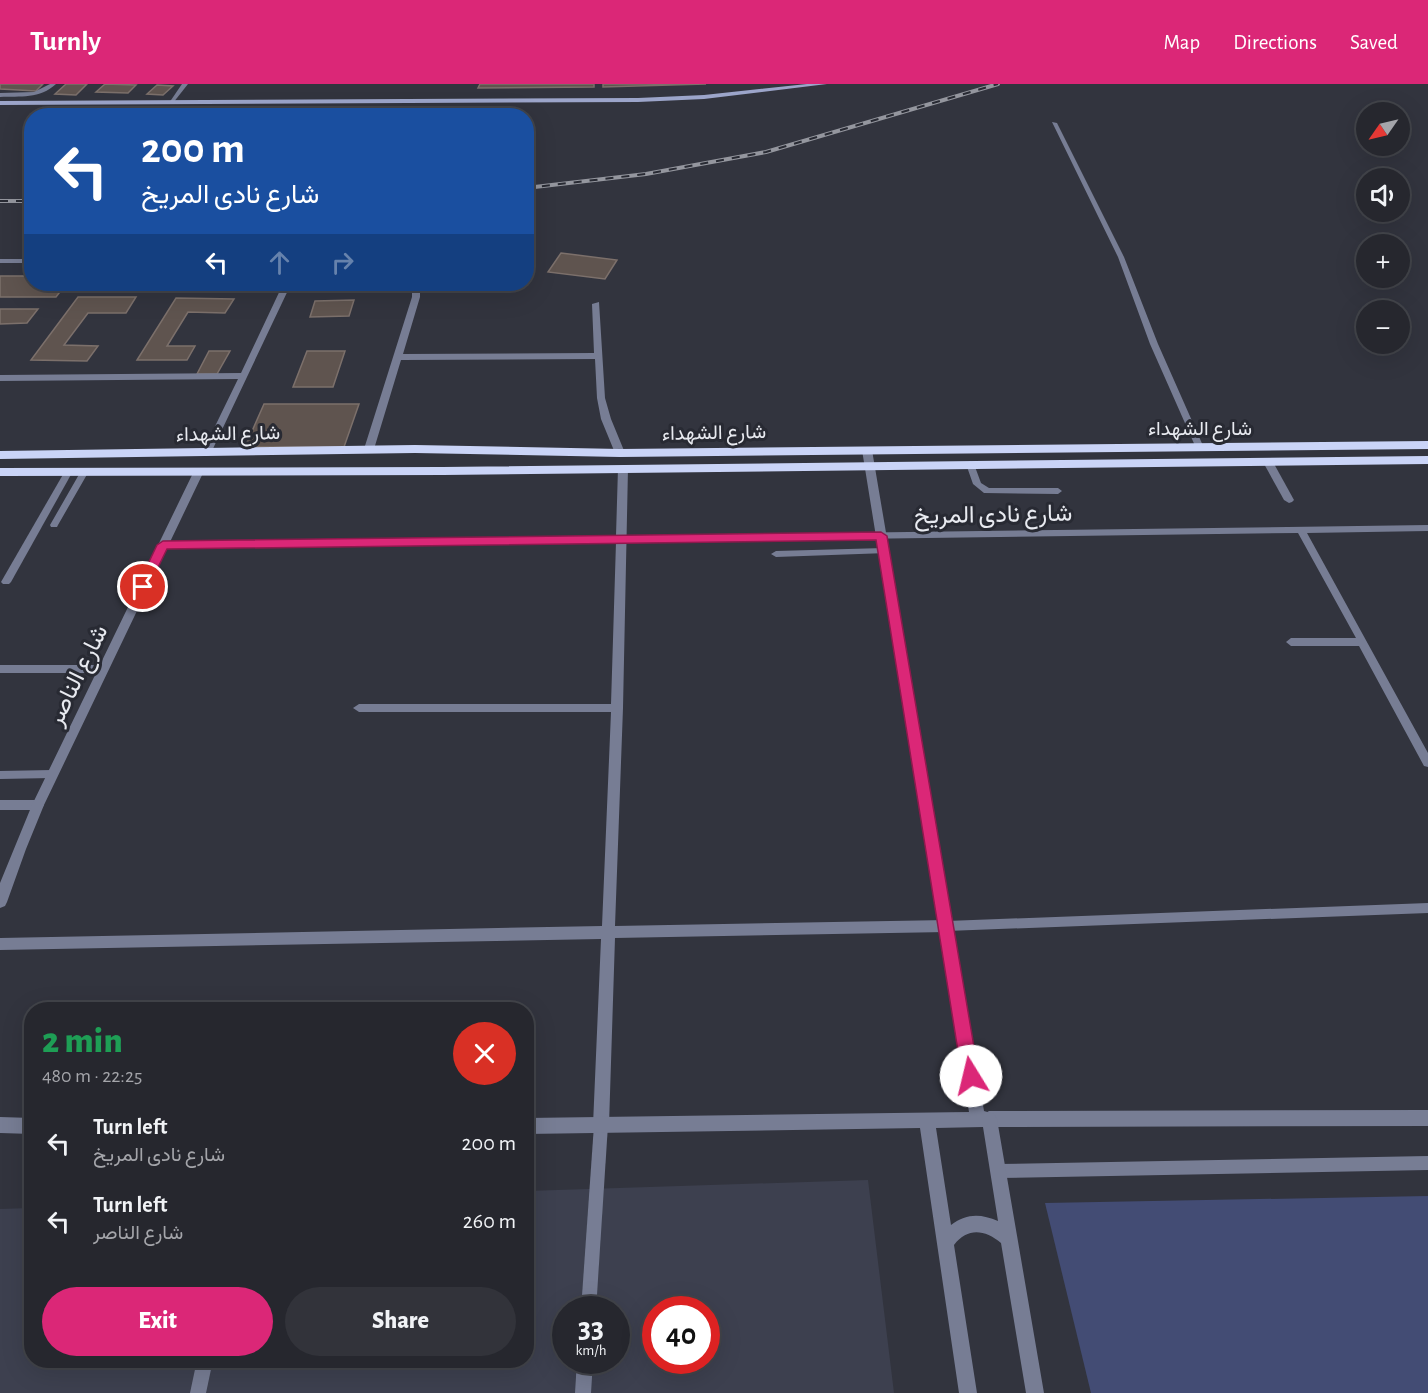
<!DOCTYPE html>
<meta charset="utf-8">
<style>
body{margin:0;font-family:"Alegreya Sans",Vazirmatn,sans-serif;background:#32333a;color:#f1f3f6;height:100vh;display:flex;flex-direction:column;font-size:22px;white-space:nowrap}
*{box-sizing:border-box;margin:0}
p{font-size:20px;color:#a4a5aa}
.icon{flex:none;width:33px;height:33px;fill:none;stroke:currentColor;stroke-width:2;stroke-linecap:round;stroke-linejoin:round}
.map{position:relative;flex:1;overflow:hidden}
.side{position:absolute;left:24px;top:918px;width:510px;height:366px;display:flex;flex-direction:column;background:#26272e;border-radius:24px;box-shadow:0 6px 24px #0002,0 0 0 2px #42444a}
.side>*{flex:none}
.banner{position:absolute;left:24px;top:24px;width:510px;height:183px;border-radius:24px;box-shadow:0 6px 24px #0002,0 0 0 2px #42444a;background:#1a4fa0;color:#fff;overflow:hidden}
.needle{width:39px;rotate:236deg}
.controls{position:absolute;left:1356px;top:18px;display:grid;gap:12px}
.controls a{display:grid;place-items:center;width:54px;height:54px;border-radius:50%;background:#26272e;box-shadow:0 6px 24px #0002,0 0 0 2px #42444a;font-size:30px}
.speed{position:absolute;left:552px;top:1212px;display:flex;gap:12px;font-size:30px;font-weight:700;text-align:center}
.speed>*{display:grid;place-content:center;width:78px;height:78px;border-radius:50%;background:#26272e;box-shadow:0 6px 24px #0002,0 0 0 2px #42444a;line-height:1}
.speed small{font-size:15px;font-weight:400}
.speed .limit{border:9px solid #d22;background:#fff;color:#111}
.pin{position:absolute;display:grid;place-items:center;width:51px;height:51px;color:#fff;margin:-26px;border:3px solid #fff;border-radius:50%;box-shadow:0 2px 6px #0007}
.me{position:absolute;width:66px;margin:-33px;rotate:351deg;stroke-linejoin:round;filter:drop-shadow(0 0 4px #0008)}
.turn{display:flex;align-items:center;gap:21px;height:126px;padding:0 18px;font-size:27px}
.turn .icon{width:78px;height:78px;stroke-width:2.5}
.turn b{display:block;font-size:42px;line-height:51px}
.lanes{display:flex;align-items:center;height:57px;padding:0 18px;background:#0003;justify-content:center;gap:30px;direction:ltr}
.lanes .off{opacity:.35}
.round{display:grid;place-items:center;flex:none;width:63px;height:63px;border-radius:32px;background:#32333a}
.head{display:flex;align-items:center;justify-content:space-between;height:102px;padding:0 18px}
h1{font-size:36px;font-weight:800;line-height:45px;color:#1e9e55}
.action{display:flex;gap:12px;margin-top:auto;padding:12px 18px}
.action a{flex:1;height:69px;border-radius:36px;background:#db2777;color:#fff;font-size:24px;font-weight:800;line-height:69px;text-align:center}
.action a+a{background:#32333a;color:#f1f3f6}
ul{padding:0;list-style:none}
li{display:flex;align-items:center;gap:18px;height:78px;padding:0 18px}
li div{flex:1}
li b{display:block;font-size:22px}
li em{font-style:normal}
header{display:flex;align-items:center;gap:36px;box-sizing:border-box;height:84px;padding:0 30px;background:#db2777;color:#fff}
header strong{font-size:28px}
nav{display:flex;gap:33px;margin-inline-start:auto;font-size:21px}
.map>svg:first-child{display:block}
.built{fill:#3d404f;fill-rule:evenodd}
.green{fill:#434c74}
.building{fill:#5f544f;stroke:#7c706b;stroke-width:1.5}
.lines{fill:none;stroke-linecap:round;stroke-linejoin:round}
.service{fill:#777d94;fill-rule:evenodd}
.minor{fill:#777d94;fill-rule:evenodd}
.tertiary{fill:#777d94;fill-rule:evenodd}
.secondary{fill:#9ca5ca;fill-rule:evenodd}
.trunk{fill:#cad4f7;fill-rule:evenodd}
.rail-casing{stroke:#94969e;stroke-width:4}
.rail{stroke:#282a33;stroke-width:2;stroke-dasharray:8;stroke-linecap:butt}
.route{fill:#db2777;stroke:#8e194d;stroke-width:1.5}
.labels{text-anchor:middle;stroke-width:6;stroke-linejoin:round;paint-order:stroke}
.far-street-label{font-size:20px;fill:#e8eaf0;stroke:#282a33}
.street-label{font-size:24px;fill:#e8eaf0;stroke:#282a33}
</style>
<header>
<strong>Turnly</strong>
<nav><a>Map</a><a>Directions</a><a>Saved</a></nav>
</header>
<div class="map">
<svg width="1428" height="1309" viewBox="0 0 1428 1309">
<rect width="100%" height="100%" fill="#32343e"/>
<path class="built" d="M868,1096l26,213h-894v-184l31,-1 1,152h494l1,-169zM566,1226h50v50h-50zM656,1226h50v50h-50z"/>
<polygon class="green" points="1428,1112 1428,1309 1091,1309 1045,1119"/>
<g class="building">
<polygon points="0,0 43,0 36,7 0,5"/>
<polygon points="66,0 87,0 76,11 55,10"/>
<polygon points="105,0 136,1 128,9 96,8"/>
<polygon points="480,0 594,0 594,3 478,4"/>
<polygon points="603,0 706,0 603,3"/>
<polygon points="157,1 173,2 163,11 147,10"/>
<polygon points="561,169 617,176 605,195 548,188"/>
<polygon points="0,192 32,192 32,200 66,200 56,213 0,213"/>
<polygon points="78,213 136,213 126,229 88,229 64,261 98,262 87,277 31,276"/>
<polygon points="176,214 234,215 225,229 188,228 167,262 195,262 187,276 137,276"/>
<polygon points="354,216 349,232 310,233 315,217"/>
<polygon points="0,225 38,225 27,239 0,240"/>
<polygon points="209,267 230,267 217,290 197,290"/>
<polygon points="307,267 345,267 333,303 293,303"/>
<polygon points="264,320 359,320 344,363 245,363"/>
</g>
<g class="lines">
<g class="service">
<path d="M50,0h6c-16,15 -36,12 -56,13v-4l34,-1z"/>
<polygon points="182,0 188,0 173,19 169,19"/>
<polygon points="1052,38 1057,39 1124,173 1158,260 1204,364 1203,366 1200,366 1196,364 1150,260 1118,173"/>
<polygon points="970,377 974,380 981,399 989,404 1058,404 1062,407 1058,410 984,409 973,400 966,380"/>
<polygon points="69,384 73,387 11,498 9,500 3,500 1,498 65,387"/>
<polygon points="85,384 89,387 58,441 57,443 51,443 50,441 81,387"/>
<polygon points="1428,441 1428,447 1307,449 1428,669 1428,683 1424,682 1359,562 1291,562 1286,558 1291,554 1356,554 1298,449 621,458 617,455 621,452"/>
<polygon points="884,464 887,465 889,467 887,469 776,473 771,470 776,467"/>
<polygon points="0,581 103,581 108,585 103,589 0,589"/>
<polygon points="52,686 56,687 57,690 56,693 52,694 0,695 0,687"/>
<polygon points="0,716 38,716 42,718 44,721 42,724 38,726 0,726"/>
<polygon points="1428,819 1428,829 947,847 943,846 941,842 943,838 947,837"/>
<polygon points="601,1034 606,1036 608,1041 596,1226 581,1226 594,1041 596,1036"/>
<polygon points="1428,1072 1428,1086 998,1094 993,1092 991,1087 993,1082 998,1080"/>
<polygon points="197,1276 213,1276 206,1309 190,1309"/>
<polygon points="577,1276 593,1276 591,1309 575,1309"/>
</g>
<g class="minor">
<rect x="0" y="175" width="32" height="4"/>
<polygon points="283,200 291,200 210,371 207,372 202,369 238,295 0,297 0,291 241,289"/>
<polygon points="407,200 415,200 420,206 420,213 403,270 594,269 592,220 599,218 605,314 611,335 625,369 623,371 620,372 615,369 601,335 597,314 595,275 401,276 374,365 369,368 366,367 364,365 412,213 412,206"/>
<polygon points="1268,375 1273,378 1294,416 1292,418 1289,419 1284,416 1263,378"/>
<polygon points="623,381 628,384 623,624 615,842 947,836 952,838 954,842 952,846 947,848 615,854 609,1041 606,1046 601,1049 596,1046 593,1041 601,855 0,866 0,854 602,842 611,628 359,628 353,624 359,620 611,620 616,458 163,464 158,461 163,458 616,452 618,384"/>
<polygon points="1428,1026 1428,1042 989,1043 984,1040 981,1035 984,1030 989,1027"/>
</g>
<g class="tertiary">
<path d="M867,363l5,3 112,661 10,3 3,5 47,274h-18l-25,-150c-16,-13 -33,-16 -47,2l23,148h-18l-39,-265 -394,6v-16l443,-6 -107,-662zM983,1043l15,94c-17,-7 -31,-8 -47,4l-15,-97z"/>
<polygon points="199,384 204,387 44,721 26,765 7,818 5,822 0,824 0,799 32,721 194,387"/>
<polygon points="0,1033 32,1034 32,1050 0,1049"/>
</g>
<polygon class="secondary" points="807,0 827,0 704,15 638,18 0,21 0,17 638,14 704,11"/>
<g class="trunk">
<polygon points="1428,357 1428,365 620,373 415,369 0,375 0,367 415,361 620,365"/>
<polygon points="1428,372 1428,380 443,391 0,392 0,384 443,383"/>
</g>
<g class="rail-casing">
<g id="rail">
<polyline points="526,104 646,90 766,68 998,0"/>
<polyline points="0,117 32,117"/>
</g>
</g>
<use href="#rail" class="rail"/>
</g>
<polygon class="route" points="881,448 887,452 979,992 977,998 971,1001 965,998 962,992 876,456 167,465 147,506 143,507 137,503 157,461 163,457"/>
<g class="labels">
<g class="far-street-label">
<text x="1200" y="351">شارع الشهداء</text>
<text transform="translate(714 348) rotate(-1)" y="7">شارع الشهداء</text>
<text transform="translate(228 349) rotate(-1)" y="7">شارع الشهداء</text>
</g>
<g class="street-label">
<text transform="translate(993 430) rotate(-1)" y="8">شارع نادى المريخ</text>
<text transform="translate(77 591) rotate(-64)" y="8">شارع الناصر</text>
</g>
</g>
</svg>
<div class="controls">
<a><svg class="needle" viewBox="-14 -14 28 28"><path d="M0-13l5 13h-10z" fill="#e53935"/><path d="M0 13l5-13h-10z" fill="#a4a5aa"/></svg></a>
<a><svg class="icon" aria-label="sound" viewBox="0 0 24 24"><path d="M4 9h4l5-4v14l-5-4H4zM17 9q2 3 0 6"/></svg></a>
<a>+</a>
<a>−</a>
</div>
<div class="speed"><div>33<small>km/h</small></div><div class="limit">40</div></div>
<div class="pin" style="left:143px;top:503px;background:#d93025"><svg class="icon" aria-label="arrive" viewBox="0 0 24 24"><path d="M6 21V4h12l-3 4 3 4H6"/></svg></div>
<svg class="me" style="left:971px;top:992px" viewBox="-20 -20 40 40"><circle r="19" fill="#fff"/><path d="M0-13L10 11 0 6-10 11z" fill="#db2777"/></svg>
<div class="banner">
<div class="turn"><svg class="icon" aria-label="left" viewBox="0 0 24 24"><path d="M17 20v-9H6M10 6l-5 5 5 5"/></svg><div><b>200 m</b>شارع نادى المريخ</div></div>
<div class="lanes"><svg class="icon" aria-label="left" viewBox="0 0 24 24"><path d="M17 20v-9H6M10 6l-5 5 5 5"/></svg><svg class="icon off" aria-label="ahead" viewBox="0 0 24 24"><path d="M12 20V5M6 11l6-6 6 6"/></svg><svg class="icon off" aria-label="right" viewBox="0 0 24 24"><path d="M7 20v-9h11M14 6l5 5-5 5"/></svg></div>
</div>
<section class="side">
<div class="head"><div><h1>2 min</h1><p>480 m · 22:25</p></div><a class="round" style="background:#d93025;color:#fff"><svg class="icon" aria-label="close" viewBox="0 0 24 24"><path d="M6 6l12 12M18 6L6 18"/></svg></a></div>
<ul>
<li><svg class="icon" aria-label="left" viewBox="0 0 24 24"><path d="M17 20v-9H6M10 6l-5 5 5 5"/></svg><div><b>Turn left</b><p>شارع نادى المريخ</p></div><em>200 m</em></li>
<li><svg class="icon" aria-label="left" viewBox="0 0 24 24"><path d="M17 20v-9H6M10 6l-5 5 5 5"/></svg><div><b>Turn left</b><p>شارع الناصر</p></div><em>260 m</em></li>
</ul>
<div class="action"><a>Exit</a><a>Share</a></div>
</section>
</div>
